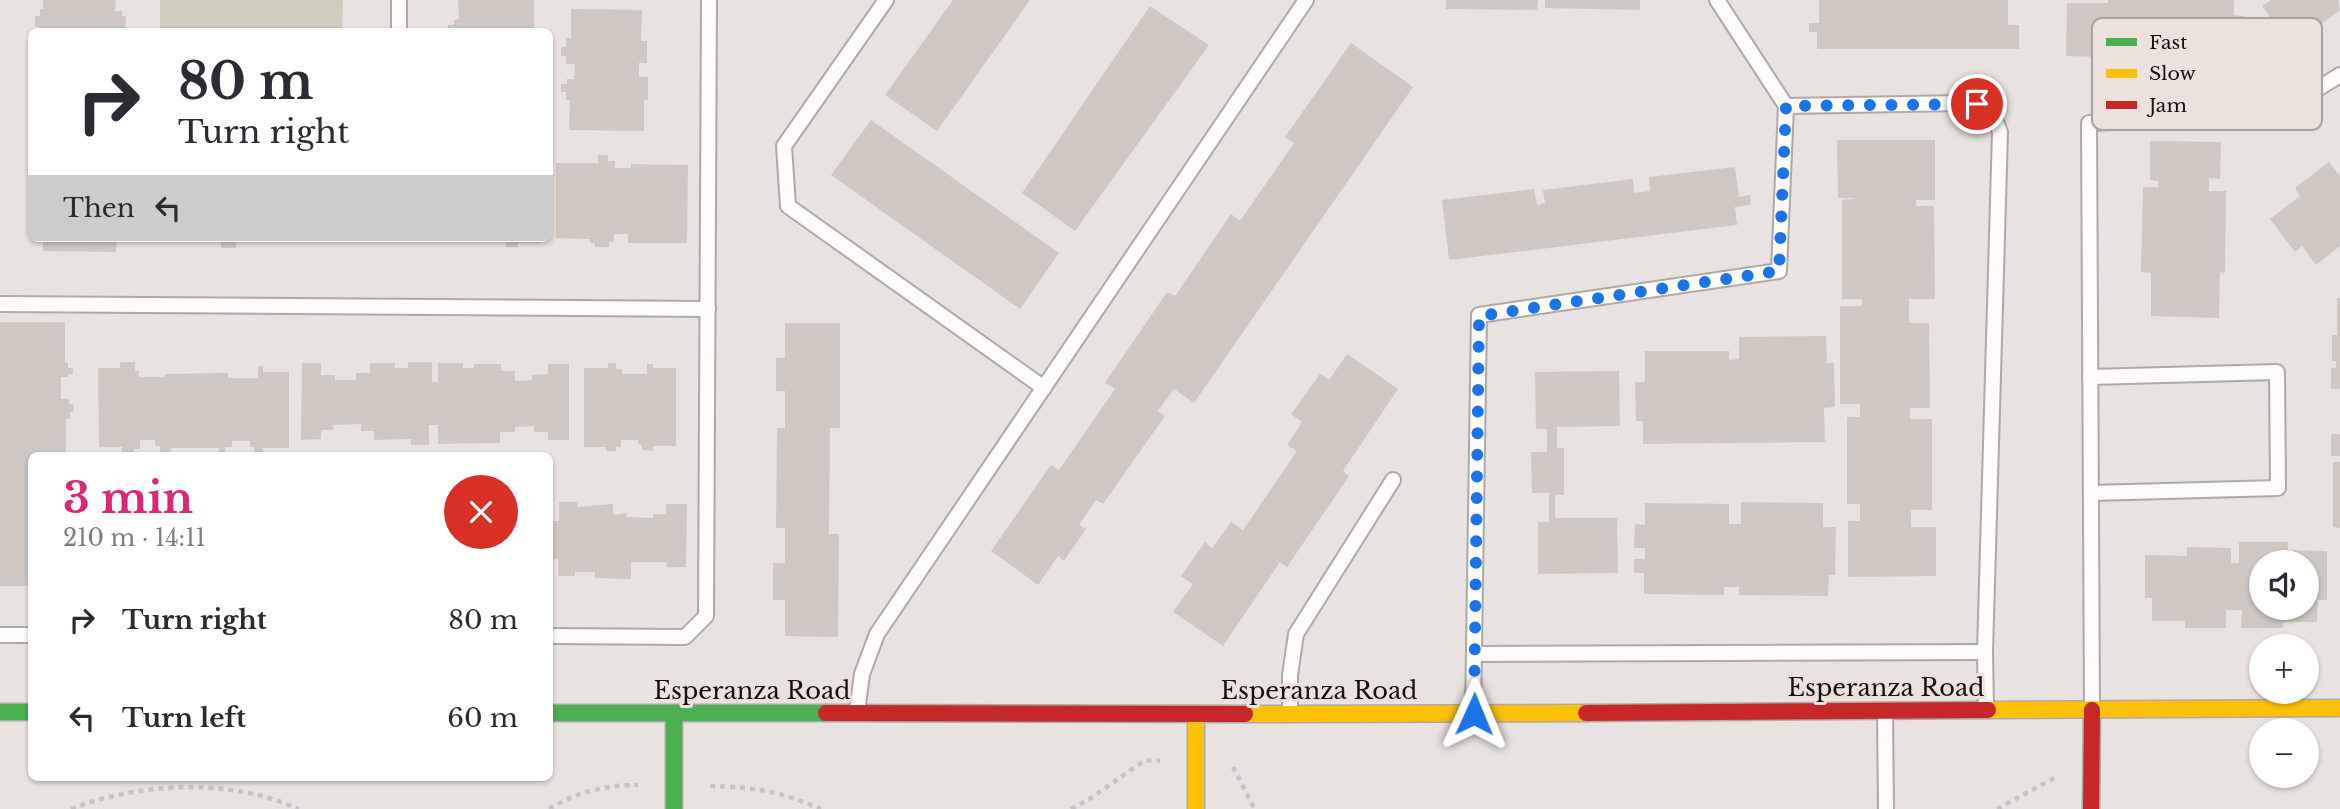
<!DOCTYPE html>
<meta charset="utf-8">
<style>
body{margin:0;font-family:"Libre Baskerville",serif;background:#f7f7f7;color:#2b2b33;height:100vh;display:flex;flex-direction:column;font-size:26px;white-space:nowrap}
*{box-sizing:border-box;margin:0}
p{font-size:23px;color:#7c7c81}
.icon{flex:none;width:38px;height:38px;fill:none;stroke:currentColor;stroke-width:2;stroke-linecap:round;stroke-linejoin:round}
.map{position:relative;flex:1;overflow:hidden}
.details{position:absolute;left:28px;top:452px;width:525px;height:329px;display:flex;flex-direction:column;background:#fff;border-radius:10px;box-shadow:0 2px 5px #0004}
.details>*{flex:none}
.guide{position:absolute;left:28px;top:28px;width:525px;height:214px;border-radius:10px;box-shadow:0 2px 5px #0004;background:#fff;color:#2b2b33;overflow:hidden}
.buttons{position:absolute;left:2249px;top:550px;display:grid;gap:14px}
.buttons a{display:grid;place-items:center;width:70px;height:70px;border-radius:50%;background:#fff;box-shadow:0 2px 5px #0004;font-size:35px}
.pin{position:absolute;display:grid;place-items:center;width:60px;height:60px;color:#fff;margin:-30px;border:4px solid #fff;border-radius:50%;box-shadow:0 2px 7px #0007}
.me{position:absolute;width:77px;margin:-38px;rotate:1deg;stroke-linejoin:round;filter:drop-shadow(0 0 5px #0008)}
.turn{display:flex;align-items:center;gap:24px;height:147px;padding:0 35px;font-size:32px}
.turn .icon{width:91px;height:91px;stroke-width:2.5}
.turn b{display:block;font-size:49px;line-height:60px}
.then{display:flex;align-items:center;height:66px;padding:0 35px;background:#0003;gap:14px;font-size:26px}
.round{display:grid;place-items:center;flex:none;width:74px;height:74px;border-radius:37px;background:#f7f7f7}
.head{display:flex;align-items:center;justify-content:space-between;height:119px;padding:0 35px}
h1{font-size:42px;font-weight:700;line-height:52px;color:#db2777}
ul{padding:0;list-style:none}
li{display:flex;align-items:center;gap:21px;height:98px;padding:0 35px}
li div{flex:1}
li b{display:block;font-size:26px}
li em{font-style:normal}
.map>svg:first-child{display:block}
.green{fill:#cfcbbe}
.building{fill:#cfc8c2;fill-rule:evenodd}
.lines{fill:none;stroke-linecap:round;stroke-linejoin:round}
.lane-casing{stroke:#ada9a7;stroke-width:18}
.fast-casing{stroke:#ada9a7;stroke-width:19}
.slow-casing{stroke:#ada9a7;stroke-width:19}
.jam-casing{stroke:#ada9a7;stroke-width:19}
.path{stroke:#c5c4c3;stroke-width:4.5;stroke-dasharray:5 5;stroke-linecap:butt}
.lane{stroke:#fcfbfa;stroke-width:14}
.fast{stroke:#4caf50;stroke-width:16}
.slow{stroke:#ffc107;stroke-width:16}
.jam{stroke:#c62828;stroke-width:16}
.route{stroke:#1a73e8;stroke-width:12;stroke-dasharray:0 21.6}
.labels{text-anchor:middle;stroke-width:6;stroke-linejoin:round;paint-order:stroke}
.street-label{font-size:24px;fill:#14100f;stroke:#ece1dc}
.key{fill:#ece1dc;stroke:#aba29e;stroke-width:2}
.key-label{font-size:19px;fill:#14100f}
</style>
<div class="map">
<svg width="2340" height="809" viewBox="0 0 2340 809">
<rect width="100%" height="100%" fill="#e8e2e0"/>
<polygon class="green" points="160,0 343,0 342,31 160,31"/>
<g class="building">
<polygon points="43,0 116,0 115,11 122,11 122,16 126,16 125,29 119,29 119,32 39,32 39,27 35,27 35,16 40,16 40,9 43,9"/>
<polygon points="458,0 534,0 534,32 448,32 448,25 454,25 454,20 459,19"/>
<polygon points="953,0 1030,0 937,131 885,95"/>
<polygon points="1446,0 1538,0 1537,10 1446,9"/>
<polygon points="1545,0 1640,0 1640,10 1545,8"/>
<polygon points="1819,0 2008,0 2008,25 2019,25 2019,49 1817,49 1817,32 1809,32 1809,23 1819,23"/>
<polygon points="2108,0 2234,0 2234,15 2245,16 2245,54 2201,54 2201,64 2160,64 2160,48 2148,48 2148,68 2104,68 2104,57 2066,56 2067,3 2108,3"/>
<polygon points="2271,0 2338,0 2340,10 2291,46 2262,6"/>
<polygon points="1150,6 1209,45 1075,231 1022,193"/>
<polygon points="571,9 642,10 641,41 647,41 647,63 639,63 639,77 648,77 648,100 644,100 644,131 569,130 570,100 566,100 566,92 561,92 561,84 567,84 567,79 574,79 575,64 566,64 566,56 561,56 561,47 566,47 566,38 571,38"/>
<polygon points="1351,43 1413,87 1194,403 1174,389 1158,411 1165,416 1103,504 1096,500 1079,525 1086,529 1064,561 1058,556 1038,585 991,551 1051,465 1059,470 1115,389 1105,383 1167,292 1175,296 1231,214 1240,221 1294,143 1285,137"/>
<polygon points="871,120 1059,253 1020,309 831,175"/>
<polygon points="1837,140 1935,140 1935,200 1916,200 1916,206 1934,206 1935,299 1909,299 1909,323 1929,323 1930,408 1910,408 1910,419 1932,419 1932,510 1911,510 1911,527 1936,527 1936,576 1848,577 1848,521 1860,521 1860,504 1847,504 1847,417 1860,417 1860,404 1840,404 1840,306 1862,306 1862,299 1842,299 1842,200 1858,198 1838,198"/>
<polygon points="2150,141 2221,142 2220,179 2209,178 2209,191 2226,191 2225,273 2220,272 2219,318 2151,316 2151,273 2141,272 2143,187 2158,187 2158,181 2150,180"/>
<polygon points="598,155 608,155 608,161 615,161 615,168 631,168 631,164 688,165 687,243 628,243 628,234 614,234 614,242 609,242 609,247 595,247 595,243 590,243 590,239 556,238 556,163 598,163"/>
<polygon points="2329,162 2340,176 2340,246 2316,265 2302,246 2295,252 2270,219 2300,196 2295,188"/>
<polygon points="1735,167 1739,197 1750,195 1751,205 1735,207 1737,225 1449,260 1442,200 1534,189 1537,205 1545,203 1543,190 1633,179 1634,193 1650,191 1649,177"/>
<polygon points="43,238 117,238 116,252 43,251"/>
<polygon points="216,238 274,238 274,241 236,241 236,248 221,248 221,241 217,241"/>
<polygon points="506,238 541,238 541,243 518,243 518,247 506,247"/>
<polygon points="2337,298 2340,298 2340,389 2331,389 2331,368 2336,368 2336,361 2332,361 2332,335 2337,335"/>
<polygon points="0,322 65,322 65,363 68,363 68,368 73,368 73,374 68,374 68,377 61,377 61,399 69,399 69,404 74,405 73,412 70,412 70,419 66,419 66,455 32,455 32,586 0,586"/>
<polygon points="785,323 840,323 840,428 830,428 829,534 839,534 838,637 785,636 785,600 773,600 773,563 785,563 785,528 776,528 777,428 785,428 785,391 776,391 776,358 785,358"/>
<polygon points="1826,336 1827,363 1834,363 1835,407 1824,408 1825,442 1643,444 1643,421 1636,421 1635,382 1645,382 1645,351 1729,351 1729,360 1739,359 1739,337"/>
<polygon points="1347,354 1398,389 1343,471 1349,476 1287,567 1280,562 1223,646 1173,612 1193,584 1181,576 1205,542 1212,548 1231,522 1243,530 1297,451 1287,445 1302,422 1291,414 1320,374 1329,380"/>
<polygon points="120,362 135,362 135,371 139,371 139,377 165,377 165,374 228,373 228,378 258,378 258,366 263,366 263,372 289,372 289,448 263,448 263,453 254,453 254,447 250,447 250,441 232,441 232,447 225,447 225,454 219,453 219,448 171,448 171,453 160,453 160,446 155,446 155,440 140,440 140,449 134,449 134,454 122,454 122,447 99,447 98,368 120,368"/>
<polygon points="408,362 432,362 432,382 438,382 438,363 463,363 463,368 474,368 474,364 501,364 501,371 515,371 515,381 532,380 532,375 548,374 548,364 569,364 569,440 548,440 548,432 534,432 534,426 515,427 515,432 500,432 500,443 438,444 438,425 429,425 429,445 411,445 411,439 374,440 374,431 361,431 361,424 333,425 334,430 321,430 321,439 301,440 302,363 321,363 321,375 335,375 335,380 356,380 356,373 370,373 370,363 395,363 395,368 408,368"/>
<polygon points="608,363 616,363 616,369 622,369 622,374 647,374 647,364 653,364 653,368 676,368 676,446 653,446 653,451 642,450 642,445 638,444 638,440 621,440 621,447 616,447 616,451 606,451 606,447 584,447 584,368 608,368"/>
<polygon points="1619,371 1620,426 1557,427 1557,448 1564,448 1564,495 1555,495 1555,518 1617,518 1618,573 1538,574 1538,522 1549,522 1549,493 1532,493 1531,452 1547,452 1547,429 1536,429 1535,372"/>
<rect x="2331" y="434" width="9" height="22"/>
<polygon points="2333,462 2340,462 2340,528 2333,527"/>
<polygon points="559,502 577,502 577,507 613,504 613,515 627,513 626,517 653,518 653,514 666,514 666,504 687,504 686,567 666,567 667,562 631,562 631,579 595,578 595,572 575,572 575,576 558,576 558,559 550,559 550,521 559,521"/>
<polygon points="1741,502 1823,503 1823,527 1836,527 1835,575 1829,575 1828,596 1739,595 1739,587 1724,587 1724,595 1644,594 1644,573 1634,573 1634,559 1645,559 1645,548 1634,548 1635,524 1645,525 1645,503 1729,504 1729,524 1741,524"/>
<path d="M2239,542h49v8l39,1v49h-9l-1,22h-34v6h-42l1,-18h-16v18h-41v-7h-33v-23h-7v-43l42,1v-9l44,1v15h8zM2261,562h45v45h-45z"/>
</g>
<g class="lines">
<g class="lane-casing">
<g id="lane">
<polyline points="399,0 399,32"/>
<polyline points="886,0 784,146 788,206 1044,388"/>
<path d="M1717,0l69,106 178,-3c22,2 29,9 36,29l-15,520 1,57"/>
<polyline points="0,304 708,309"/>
<polyline points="2090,377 2277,372 2278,488 2091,493"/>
<polyline points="0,635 32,635"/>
<polyline points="550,636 685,637 706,616 709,0"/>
<polyline points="1475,654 1985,652"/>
<polyline points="2092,709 2089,123 2276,115 2340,75"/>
<polyline points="1885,711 1886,809"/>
<polyline points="857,712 862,674 877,634 1306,0"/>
<polyline points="1290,712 1290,675 1296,634 1393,480"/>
<polyline points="1473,714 1479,315 1779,271 1786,106"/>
</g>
</g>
<g class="fast-casing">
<g id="fast">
<polyline points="0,712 32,712"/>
<polyline points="550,713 826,713"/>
<polyline points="674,714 674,809"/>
</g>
</g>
<g class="slow-casing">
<g id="slow">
<polyline points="1988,710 2340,708"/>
<polyline points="1196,714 1196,809"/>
<polyline points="1245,714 1586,713"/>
</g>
</g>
<g class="jam-casing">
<g id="jam">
<polyline points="826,713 1245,714"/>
<polyline points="1586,713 1988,710"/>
<polyline points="2091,809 2092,710"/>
</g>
</g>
<g class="path">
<polyline points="1233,767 1253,806 1257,809"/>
<path d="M710,786c46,1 68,5 111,23"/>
<path d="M71,809c69,-27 159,-31 228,0"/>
<path d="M549,809c27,-17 57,-24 89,-24"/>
<polyline points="1071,809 1091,798 1144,761 1160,760"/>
<polyline points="1997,809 2056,777"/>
</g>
<use href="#lane" class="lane"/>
<use href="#fast" class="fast"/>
<use href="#slow" class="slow"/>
<use href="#jam" class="jam"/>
</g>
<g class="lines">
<polyline class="route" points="1474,714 1479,316 1779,271 1786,106 1977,104"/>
</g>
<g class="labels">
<g class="street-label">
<text x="1886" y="696">Esperanza Road</text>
<text x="752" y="699">Esperanza Road</text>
<text x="1319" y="699">Esperanza Road</text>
</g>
</g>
<rect x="2092" y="18" width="230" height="112" rx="10" class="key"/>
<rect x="2106" y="38" width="31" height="8" fill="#4caf50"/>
<rect x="2106" y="69" width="31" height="9" fill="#ffc107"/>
<rect x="2106" y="101" width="31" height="8" fill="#c62828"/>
<g class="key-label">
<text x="2149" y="49">Fast</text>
<text x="2149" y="80">Slow</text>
<text x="2149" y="112">Jam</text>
</g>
</svg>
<div class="buttons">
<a><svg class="icon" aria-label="sound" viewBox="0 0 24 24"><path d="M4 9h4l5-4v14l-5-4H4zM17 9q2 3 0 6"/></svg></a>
<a>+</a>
<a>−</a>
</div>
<div class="pin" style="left:1977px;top:104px;background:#d93025"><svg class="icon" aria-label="arrive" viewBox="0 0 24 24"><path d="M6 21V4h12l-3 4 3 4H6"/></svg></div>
<svg class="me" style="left:1474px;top:714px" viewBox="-20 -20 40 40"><path d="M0-17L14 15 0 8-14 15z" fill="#1a73e8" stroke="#fff" stroke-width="4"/></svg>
<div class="guide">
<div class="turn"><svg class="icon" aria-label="right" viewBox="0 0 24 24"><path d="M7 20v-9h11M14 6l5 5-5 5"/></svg><div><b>80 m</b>Turn right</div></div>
<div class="then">Then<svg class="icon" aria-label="left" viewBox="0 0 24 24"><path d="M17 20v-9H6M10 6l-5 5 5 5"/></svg></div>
</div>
<section class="details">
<div class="head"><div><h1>3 min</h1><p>210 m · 14:11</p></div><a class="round" style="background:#d93025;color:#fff"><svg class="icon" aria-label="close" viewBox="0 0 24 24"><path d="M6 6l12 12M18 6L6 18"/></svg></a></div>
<ul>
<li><svg class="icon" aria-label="right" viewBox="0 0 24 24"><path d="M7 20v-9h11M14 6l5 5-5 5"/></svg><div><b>Turn right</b></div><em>80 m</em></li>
<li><svg class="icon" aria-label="left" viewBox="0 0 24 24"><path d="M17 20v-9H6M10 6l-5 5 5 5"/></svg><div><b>Turn left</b></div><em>60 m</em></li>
</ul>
</section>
</div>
